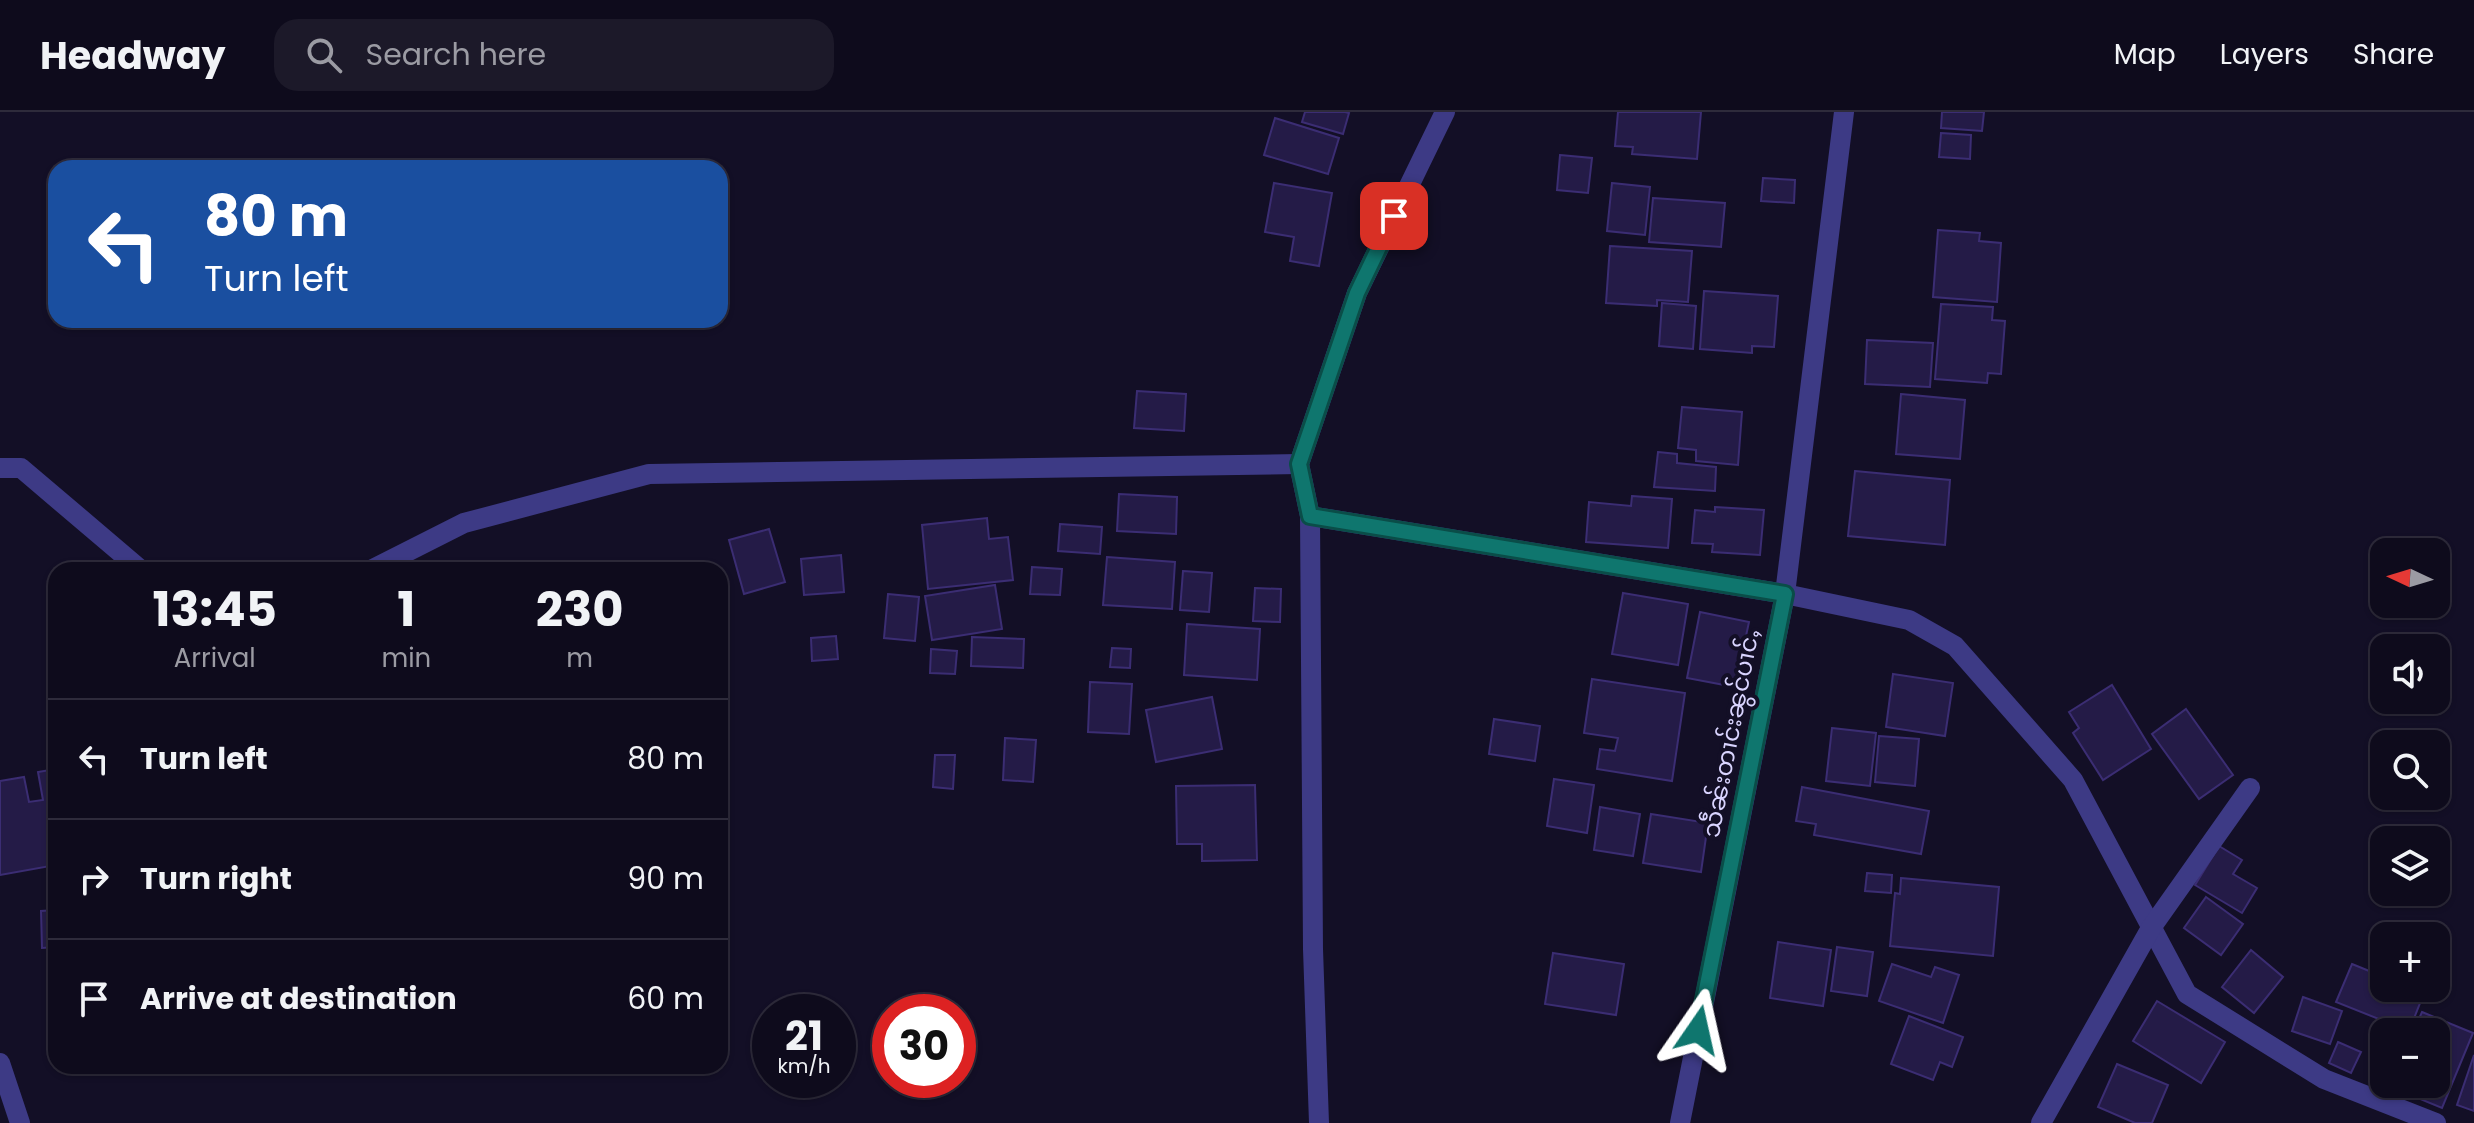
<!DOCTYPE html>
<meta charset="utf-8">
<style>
body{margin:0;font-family:Poppins,"Noto Sans Myanmar",sans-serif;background:#1c1929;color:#f1f3f6;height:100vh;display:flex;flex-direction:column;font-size:30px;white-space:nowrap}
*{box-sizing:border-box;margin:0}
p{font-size:26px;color:#9b9ba3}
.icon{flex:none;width:44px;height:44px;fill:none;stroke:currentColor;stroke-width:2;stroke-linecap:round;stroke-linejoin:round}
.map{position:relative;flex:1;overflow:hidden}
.sheet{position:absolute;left:48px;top:450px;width:680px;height:512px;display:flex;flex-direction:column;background:#0e0b1c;border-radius:24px;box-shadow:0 2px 6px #0004,0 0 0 2px #2e2b3b}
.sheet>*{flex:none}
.guide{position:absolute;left:48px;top:48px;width:680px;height:168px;border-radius:24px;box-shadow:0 2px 6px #0004,0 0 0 2px #2e2b3b;background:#1a4fa0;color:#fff;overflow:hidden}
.needle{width:52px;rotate:274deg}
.buttons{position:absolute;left:2370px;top:426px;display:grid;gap:16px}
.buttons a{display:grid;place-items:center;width:80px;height:80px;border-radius:16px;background:#0e0b1c;box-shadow:0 2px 6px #0004,0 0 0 2px #2e2b3b;font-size:40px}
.speed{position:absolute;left:752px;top:882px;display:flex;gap:16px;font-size:40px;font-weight:700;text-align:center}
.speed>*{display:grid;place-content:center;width:104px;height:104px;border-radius:50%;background:#0e0b1c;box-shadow:0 2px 6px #0004,0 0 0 2px #2e2b3b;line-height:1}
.speed small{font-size:20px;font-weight:400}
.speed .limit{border:12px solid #d22;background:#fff;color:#111}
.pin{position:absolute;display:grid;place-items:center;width:68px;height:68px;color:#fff;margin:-34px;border-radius:16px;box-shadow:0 4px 12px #0006}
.me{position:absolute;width:88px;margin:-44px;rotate:11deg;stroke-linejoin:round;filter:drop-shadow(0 0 6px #0008)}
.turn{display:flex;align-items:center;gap:28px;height:168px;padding:0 24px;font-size:36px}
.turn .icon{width:104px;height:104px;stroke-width:2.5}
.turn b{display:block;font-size:56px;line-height:68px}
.eta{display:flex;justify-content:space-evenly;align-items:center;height:136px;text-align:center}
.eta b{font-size:48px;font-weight:700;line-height:56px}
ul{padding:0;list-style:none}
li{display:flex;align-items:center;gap:24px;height:120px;padding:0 24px;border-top:2px solid #2e2b3b}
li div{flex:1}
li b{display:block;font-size:30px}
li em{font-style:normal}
header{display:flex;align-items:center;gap:48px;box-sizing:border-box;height:112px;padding:0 40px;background:#0e0b1c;border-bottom:2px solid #2e2b3b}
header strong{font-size:38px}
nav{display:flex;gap:44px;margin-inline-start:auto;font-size:28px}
.search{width:560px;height:72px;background:#1c1929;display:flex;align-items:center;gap:20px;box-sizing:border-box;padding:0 28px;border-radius:24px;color:#9b9ba3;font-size:30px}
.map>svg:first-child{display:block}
.building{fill:#241b47;stroke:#3b2d73;stroke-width:2}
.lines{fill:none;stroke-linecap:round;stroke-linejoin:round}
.street{stroke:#3d3a85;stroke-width:20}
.route-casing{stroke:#0a4d48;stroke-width:20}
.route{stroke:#0f766e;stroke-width:14}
.labels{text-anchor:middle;stroke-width:8;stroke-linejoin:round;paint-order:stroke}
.street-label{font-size:24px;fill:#d9d4ff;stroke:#130f26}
</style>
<header>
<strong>Headway</strong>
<div class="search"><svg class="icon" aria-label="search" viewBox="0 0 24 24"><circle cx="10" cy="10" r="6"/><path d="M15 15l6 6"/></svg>Search here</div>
<nav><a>Map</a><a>Layers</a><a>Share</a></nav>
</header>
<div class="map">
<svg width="2474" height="1011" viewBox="0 0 2474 1011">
<rect width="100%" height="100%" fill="#130f26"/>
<g class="building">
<polygon points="1305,0 1345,0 1349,1 1343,22 1302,10"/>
<polygon points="1618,0 1701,0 1697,47 1632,42 1633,35 1615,34"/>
<polygon points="1942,0 1984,0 1982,19 1941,16"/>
<polygon points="1275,6 1339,26 1328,62 1264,43"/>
<polygon points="1941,21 1971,23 1970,47 1939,45"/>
<polygon points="1560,43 1592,46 1588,81 1557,78"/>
<polygon points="1763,66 1795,68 1794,91 1761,89"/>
<polygon points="1274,71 1332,81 1319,154 1290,149 1294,125 1265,120"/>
<polygon points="1612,71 1650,75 1645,123 1607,119"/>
<polygon points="1653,86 1725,91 1721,135 1649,130"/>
<polygon points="1938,118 1980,121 1979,129 2001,131 1997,190 1933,185"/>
<polygon points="1610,134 1692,139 1688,190 1657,188 1657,194 1606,191"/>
<polygon points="1704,179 1778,184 1774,235 1752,234 1752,241 1700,237"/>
<polygon points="1662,191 1696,194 1693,237 1659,234"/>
<polygon points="1941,192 1993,195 1992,208 2005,209 2001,262 1988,261 1987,271 1935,267"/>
<polygon points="1867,228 1933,231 1930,275 1865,272"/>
<polygon points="1137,279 1186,282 1184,319 1134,316"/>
<polygon points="1901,282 1965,288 1960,347 1896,342"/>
<polygon points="1682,295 1742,300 1738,353 1696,349 1696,338 1678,336"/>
<polygon points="1658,340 1677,342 1677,351 1716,355 1715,379 1654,375"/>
<polygon points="1855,359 1950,368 1945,433 1848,424"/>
<polygon points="1119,382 1177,385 1176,422 1117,419"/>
<polygon points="1632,384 1672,387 1668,436 1586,430 1589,390 1631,394"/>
<polygon points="1715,395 1764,398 1760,443 1712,440 1713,432 1692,431 1695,398 1715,400"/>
<polygon points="987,406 989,427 1008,425 1013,468 928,477 922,413"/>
<polygon points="1060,412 1102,415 1100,442 1058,439"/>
<polygon points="769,417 785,470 744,482 729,428"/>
<polygon points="841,443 844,480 804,483 801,447"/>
<polygon points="1107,445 1175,450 1172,497 1103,493"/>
<polygon points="1032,455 1062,457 1060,483 1030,482"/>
<polygon points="1183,459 1212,461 1209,500 1180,498"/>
<polygon points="995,473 1002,517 932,528 925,484"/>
<polygon points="1255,476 1281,477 1280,510 1253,509"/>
<polygon points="1623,481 1688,492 1678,553 1612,542"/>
<polygon points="888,482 919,485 915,529 884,526"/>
<polygon points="1700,500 1749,510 1735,575 1687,566"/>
<polygon points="1187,512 1260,517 1257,568 1184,563"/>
<polygon points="836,524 838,547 812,549 811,526"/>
<polygon points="972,525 1024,527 1023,556 971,554"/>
<polygon points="1112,536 1131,537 1130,556 1110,555"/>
<polygon points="931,537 957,539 955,562 930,561"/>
<polygon points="1893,562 1953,571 1945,624 1886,615"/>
<polygon points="1592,567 1685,581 1672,669 1597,657 1600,637 1615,639 1618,626 1584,621"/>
<polygon points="1090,570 1132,572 1129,622 1088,620"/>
<polygon points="2112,573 2151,637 2103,668 2073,621 2079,616 2069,600"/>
<polygon points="1212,585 1222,637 1156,650 1146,598"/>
<polygon points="2186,597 2233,663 2199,687 2152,622"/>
<polygon points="1494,607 1540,614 1535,649 1489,642"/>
<polygon points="1832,616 1876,621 1870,674 1826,669"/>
<polygon points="1879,624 1919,627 1915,674 1875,670"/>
<polygon points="1005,626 1036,628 1033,670 1003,668"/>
<polygon points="935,643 955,643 953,677 933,675"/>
<polygon points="56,657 56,753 0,763 0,669 24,665 29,690 43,688 38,660"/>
<polygon points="1554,667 1594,673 1587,721 1547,714"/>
<polygon points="1255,673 1257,748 1202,749 1202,732 1177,732 1176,674"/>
<polygon points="1802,675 1929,699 1921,742 1814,723 1816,712 1796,709"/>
<polygon points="1600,695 1640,702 1633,744 1594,738"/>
<polygon points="1651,702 1708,711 1701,760 1643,751"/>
<polygon points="2219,734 2242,748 2233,762 2257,776 2242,801 2195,773"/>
<polygon points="1867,761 1892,763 1891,781 1865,779"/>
<polygon points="1901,766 1999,775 1993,844 1890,834 1895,781 1900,782"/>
<polygon points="2206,785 2243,812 2221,843 2184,816"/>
<polygon points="56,798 56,835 42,836 41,799"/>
<polygon points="1778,830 1831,838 1823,894 1770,886"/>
<polygon points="1837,835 1873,840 1867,884 1831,879"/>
<polygon points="2251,838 2283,865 2254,901 2222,875"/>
<polygon points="1553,841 1624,852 1616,903 1545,892"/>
<polygon points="1892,852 1931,865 1935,855 1959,863 1943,911 1879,889"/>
<polygon points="2352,852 2384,865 2384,876 2411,876 2424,881 2409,919 2336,890"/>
<polygon points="2303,885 2342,899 2330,932 2292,919"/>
<polygon points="2157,889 2225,930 2201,971 2133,929"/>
<polygon points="2422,900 2473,921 2442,996 2391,975 2392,972 2436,972 2436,920 2413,920"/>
<polygon points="1909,904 1963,925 1952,955 1940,950 1933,968 1891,952"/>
<polygon points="2338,930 2361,940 2351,961 2329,951"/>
<polygon points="2474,943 2474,999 2457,993"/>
<polygon points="2117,952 2168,973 2152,1011 2135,1011 2098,995"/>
</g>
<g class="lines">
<g class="street">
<polyline points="0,356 21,356 141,458"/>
<polyline points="1310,404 1785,482 1909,508 1955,534 2073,668 2187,882 2324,967 2436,1011"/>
<polyline points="371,458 464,411 649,362 1299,352"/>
<polyline points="0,951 20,1011"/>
<polyline points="1319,1011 1313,837 1310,404 1299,352 1357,181 1445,0"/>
<polyline points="1680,1011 1785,482 1844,0"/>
<polyline points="2041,1011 2151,816 2250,676"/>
</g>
</g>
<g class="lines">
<g class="route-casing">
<polyline id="route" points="1394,104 1357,181 1299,352 1310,404 1785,482 1698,918"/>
</g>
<use href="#route" class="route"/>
</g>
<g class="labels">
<g class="street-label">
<text transform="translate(1731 621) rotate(-79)" y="8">သဵၼ်းတၢင်းၼွင်ပၢင်ႇ</text>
</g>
</g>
</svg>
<div class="buttons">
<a><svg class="needle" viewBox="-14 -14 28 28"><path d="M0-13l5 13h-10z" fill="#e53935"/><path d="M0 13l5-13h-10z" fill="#9b9ba3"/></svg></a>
<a><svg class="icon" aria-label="sound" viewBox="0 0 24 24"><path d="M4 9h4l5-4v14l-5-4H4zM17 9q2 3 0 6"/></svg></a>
<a><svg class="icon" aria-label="search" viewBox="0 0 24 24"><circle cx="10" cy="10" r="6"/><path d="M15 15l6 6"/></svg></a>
<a><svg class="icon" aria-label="layers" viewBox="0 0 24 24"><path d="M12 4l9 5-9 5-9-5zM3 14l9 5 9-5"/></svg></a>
<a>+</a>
<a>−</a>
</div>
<div class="speed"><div>21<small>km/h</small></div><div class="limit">30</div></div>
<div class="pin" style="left:1394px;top:104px;background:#d93025"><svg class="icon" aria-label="arrive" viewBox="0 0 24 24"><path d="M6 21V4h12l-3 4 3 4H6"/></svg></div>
<svg class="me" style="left:1698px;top:918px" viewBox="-20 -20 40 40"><path d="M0-17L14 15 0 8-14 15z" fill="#0f766e" stroke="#fff" stroke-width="4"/></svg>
<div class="guide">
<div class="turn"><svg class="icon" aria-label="left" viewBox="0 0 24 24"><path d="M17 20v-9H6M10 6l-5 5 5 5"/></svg><div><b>80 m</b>Turn left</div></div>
</div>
<section class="sheet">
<div class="eta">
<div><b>13:45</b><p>Arrival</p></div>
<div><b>1</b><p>min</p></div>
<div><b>230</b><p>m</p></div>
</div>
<ul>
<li><svg class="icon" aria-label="left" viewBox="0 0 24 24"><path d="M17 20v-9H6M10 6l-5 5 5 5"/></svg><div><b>Turn left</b></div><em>80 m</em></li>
<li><svg class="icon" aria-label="right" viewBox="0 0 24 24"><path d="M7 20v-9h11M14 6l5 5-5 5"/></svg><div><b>Turn right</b></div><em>90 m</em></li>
<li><svg class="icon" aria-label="arrive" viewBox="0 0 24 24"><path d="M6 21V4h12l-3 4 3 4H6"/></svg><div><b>Arrive at destination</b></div><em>60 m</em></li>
</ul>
</section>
</div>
